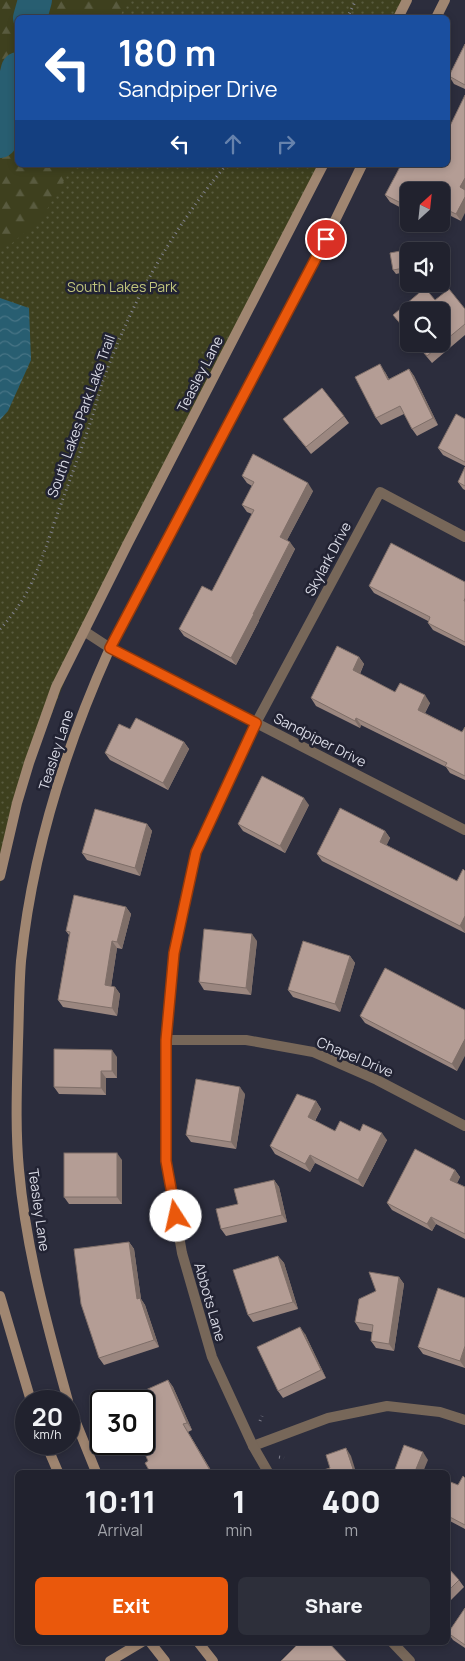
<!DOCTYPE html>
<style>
body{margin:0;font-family:Manrope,sans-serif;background:#2d2f3a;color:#f1f3f6;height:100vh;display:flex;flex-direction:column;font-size:19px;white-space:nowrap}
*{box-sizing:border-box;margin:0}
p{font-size:16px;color:#a2a4aa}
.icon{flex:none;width:28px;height:28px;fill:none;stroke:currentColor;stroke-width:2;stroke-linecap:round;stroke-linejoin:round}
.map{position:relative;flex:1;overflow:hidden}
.side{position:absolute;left:15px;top:1470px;width:435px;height:175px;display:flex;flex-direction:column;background:#21222e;border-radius:8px;box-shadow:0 2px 8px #0003,0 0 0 1px #3e3f4a}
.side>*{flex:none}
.top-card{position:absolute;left:15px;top:15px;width:435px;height:152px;border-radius:8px;box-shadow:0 2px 8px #0003,0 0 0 1px #3e3f4a;background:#1a4fa0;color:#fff;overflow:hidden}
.needle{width:32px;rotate:27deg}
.buttons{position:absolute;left:400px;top:182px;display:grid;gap:10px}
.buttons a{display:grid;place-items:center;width:50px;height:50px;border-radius:8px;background:#21222e;box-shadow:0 2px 8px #0003,0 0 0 1px #3e3f4a;font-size:25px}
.speed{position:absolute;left:15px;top:1390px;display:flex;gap:10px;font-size:25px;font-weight:700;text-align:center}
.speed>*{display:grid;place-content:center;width:65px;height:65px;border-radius:50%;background:#21222e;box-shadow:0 2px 8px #0003,0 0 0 1px #3e3f4a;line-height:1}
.speed small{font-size:12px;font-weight:400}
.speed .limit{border:2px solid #111;border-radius:8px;background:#fff;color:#111}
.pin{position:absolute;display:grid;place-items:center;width:42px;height:42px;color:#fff;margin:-21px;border:2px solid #fff;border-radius:50%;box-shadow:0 1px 5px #0007}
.me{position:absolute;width:55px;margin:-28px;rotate:350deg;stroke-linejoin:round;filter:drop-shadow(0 0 4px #0008)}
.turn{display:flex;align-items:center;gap:18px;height:105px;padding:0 20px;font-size:22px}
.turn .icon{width:65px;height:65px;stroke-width:2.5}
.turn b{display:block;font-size:35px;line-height:42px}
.lanes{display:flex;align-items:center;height:48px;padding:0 20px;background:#0003;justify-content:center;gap:25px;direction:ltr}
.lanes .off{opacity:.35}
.eta{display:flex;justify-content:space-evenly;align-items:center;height:85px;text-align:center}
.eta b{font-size:30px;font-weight:800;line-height:35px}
.cta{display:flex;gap:10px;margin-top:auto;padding:10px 20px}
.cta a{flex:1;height:58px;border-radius:8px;background:#ea580c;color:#fff;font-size:20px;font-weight:800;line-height:58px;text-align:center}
.cta a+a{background:#2d2f3a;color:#f1f3f6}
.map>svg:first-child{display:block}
.grass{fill:url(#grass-dots)}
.forest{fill:url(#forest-firs)}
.water{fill:url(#water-waves)}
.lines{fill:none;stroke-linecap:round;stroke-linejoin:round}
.river{stroke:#285e71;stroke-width:34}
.path{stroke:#80818f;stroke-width:3;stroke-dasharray:1 4;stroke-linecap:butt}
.street{stroke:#776759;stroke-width:10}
.secondary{stroke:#a08671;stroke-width:10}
.wall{fill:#9b8780}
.shaded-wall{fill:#7e6e68}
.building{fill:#b49d95;stroke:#7e6e68}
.route-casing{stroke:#983908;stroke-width:12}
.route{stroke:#ea580c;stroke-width:9}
.labels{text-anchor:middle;stroke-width:5;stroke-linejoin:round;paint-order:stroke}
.park-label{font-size:14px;fill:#c1c57d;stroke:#222333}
.street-label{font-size:14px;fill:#dadbe6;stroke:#222333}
</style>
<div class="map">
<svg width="465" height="1661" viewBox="0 0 465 1661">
<defs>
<pattern id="grass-dots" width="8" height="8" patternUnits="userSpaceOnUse" patternTransform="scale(1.25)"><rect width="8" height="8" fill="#3e401e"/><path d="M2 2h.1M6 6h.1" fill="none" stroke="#595b3f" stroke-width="1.8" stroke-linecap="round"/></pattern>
<pattern id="forest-firs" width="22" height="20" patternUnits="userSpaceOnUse" patternTransform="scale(1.25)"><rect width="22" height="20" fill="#3e401e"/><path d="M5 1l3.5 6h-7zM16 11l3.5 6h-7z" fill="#595b3f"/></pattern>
<pattern id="water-waves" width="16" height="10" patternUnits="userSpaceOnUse" patternTransform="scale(1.25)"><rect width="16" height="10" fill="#285e71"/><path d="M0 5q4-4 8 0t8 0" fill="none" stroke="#477485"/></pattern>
</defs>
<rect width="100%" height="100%" fill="#2c2d3d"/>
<polygon class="grass" points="0,0 404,0 395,18 18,18 18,165 320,165 84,631 17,803 0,884"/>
<polygon class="forest" points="0,0 127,0 120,17 18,18 18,165 73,165 42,218 11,244 0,248"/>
<polygon class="water" points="0,298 29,308 31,360 8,411 0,420"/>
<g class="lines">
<g class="river">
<polyline points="30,18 35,0"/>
<polyline points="0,141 18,69"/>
</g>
<g class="path">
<polyline points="347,18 356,0"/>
<path d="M0,629c32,-34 41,-68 56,-111 12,-34 26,-69 37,-104 4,-12 6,-24 11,-36 29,-79 68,-148 122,-213"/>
<polyline points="260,1421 262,1416"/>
<polyline points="279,1457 284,1458"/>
</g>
<g class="street">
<polyline points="84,631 110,648 129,658 465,830"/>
<polyline points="166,1040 246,1040 313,1052 377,1080 465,1126"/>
<polyline points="253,1446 328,1418 387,1406 440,1412 465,1420"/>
<polyline points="268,1472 253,1446 212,1357 182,1253 166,1161 166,1040 174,953 196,852 256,723 380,492 465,537"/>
<polyline points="392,1642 410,1661"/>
</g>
<g class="secondary">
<polyline points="398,18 407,0"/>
<polyline points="436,18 445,0"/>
<polyline points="0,876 17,803 29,763 56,687 128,543 323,165"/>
<polyline points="0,1296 31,1401"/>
<path d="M68,1401c-21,-76 -42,-152 -49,-231 -4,-43 -2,-85 -1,-128 1,-27 1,-55 3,-81 11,-108 45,-215 89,-313l216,-409 36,-74"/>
<polyline points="69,1405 96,1472"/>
<polyline points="46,1444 58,1472"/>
<polyline points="150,1642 165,1661"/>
<polyline points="198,1642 213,1661"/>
<polyline points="110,1661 142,1642"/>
</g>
</g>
<g class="wall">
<polygon points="465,44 465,89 454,84 449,76"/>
<polygon points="448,165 461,221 441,211 441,191 409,191 409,212 390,202 385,195"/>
<polygon points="409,251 409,271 396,274 393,270"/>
<polygon points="435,300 465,309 465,335 432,363 416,344 441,344 409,311 409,335 393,315"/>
<polygon points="409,369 414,376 438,425 417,436 412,429 404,414 381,425 376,418 385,372 389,379"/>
<polygon points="344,416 349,423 311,454 283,419"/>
<polygon points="465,419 465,466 443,455 438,448"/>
<polygon points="465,467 465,490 463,489 458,482"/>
<polygon points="242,476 313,491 287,540 295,549 259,620 259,621 236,665 184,636 179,629 212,591 252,514 247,512 242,505 252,486 247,483"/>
<polygon points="465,582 465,646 433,630 428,623 428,621 374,593 369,586"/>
<polygon points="359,657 364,664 360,674 395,692 430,703 425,713 462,732 465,727 465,780 450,773 446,767 361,725 360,728 316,706 311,698"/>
<polygon points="130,729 184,742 189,749 168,790 110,760 105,753"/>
<polygon points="309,805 285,853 243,831 238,824"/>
<polygon points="147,824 152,831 140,876 87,860 82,853"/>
<polygon points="385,831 390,838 386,845 457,881 465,933 322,861 317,854"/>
<polygon points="126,907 131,914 122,949 117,948 111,987 115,987 120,994 117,1016 63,1007 58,1000 69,935 66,931"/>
<polygon points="257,941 251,995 204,990 199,982"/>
<polygon points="350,956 355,963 340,1012 293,997 288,990"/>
<polygon points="465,1010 457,1071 365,1023 360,1016"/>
<polygon points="117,1057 117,1078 106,1078 106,1095 59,1094 54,1087"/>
<polygon points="245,1094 236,1149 191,1142 186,1135"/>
<polygon points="316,1101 321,1109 315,1121 335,1131 387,1140 363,1187 315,1163 310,1172 275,1154 270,1146"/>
<polygon points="122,1160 122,1204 69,1204 64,1197"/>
<polygon points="455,1170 460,1177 457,1183 465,1187 465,1239 436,1224 432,1231 392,1210 387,1203"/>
<polygon points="274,1180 279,1187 287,1222 226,1236 221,1229 238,1204"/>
<polygon points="129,1242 134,1249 141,1299 145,1305 159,1347 104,1365 99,1358"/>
<polygon points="278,1256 284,1263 298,1309 253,1322 248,1315"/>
<polygon points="399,1277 404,1284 394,1351 376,1348 371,1341 372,1332 360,1330 355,1322 376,1291"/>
<polygon points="465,1298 465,1368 423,1354 418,1347"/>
<polygon points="305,1334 326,1378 283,1398 278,1391"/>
<polygon points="168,1380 173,1387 192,1430 188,1432 212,1472 150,1472 148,1461"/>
<polygon points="465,1478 465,1529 448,1520 448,1481 458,1485"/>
<polygon points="448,1568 459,1580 464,1587 448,1603"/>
<polygon points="465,1608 465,1648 453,1640 448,1633"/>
</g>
<g class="shaded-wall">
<polygon points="465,178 465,194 460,187"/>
<polygon points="465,197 465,213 461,221 456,214"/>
<polygon points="380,364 385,372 393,387 388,380"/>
<polygon points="409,369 414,376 438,425 433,418"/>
<polygon points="308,483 313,491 285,544 280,537"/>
<polygon points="290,542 295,549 259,620 259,621 236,665 231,658"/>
<polygon points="359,657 364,664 358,677 353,670"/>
<polygon points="425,695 430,703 423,717 418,710"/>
<polygon points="356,718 361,725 360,728 355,721"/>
<polygon points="184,742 189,749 168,790 163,783"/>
<polygon points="304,798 309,805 285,853 280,846"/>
<polygon points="147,824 152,831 140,876 135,868"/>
<polygon points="385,831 390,838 385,849 380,842"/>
<polygon points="126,907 131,914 122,949 117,942"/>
<polygon points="465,916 465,933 460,926"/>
<polygon points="252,934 257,941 251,995 246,988"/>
<polygon points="112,941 117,948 110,993 105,985"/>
<polygon points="350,956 355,963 340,1012 335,1004"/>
<polygon points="115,987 120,994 117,1016 112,1008"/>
<polygon points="465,1039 465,1056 457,1071 452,1064"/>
<polygon points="112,1050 117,1057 117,1078 112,1071"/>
<polygon points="101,1071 106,1078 106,1095 101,1088"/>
<polygon points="240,1087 245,1094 236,1149 231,1142"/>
<polygon points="316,1101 321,1109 313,1124 308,1117"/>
<polygon points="382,1133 387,1140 363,1187 358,1180"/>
<polygon points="117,1153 122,1160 122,1204 117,1197"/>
<polygon points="310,1155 315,1163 310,1172 305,1164"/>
<polygon points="455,1170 460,1177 455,1187 450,1180"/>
<polygon points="274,1180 279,1187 287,1222 282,1215"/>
<polygon points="431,1217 436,1224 432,1231 427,1224"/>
<polygon points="129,1242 134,1249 141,1299 145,1305 159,1347 154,1340 137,1299"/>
<polygon points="278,1256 284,1263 298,1309 293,1302"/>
<polygon points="399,1277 404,1284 394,1351 389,1344"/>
<polygon points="300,1327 305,1334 326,1378 321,1370"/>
<polygon points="465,1346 465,1368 460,1361"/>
<polygon points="168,1380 173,1387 192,1430 187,1423"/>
<polygon points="183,1424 188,1432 212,1472 211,1472"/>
<polygon points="346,1448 351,1456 356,1472 354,1472"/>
<polygon points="423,1452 428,1460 423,1472 416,1469"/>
</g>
<g class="building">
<polygon points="465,44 465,85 449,76"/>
<polygon points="465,95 465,178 460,187 465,190 465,197 456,214 441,207 441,191 409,191 409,207 385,195 401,165 448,165 448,130"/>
<polygon points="416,248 417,251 409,251 409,267 393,270 390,253"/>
<polygon points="425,288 435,300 449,289 465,309 465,324 441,344 441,311 409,311 409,334 393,315"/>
<polygon points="417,344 441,344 427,356"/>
<polygon points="380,364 388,380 409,369 433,418 412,429 400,406 376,418 355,377"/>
<polygon points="322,388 344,416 306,447 283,419"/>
<polygon points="456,414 465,419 465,462 438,448"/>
<polygon points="253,454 308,483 280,537 290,542 253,614 254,614 231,658 179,629 202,586 212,591 254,510 242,505 254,482 242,476"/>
<polygon points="465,467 465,486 458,482"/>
<polygon points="391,543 465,582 465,598 464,601 465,601 465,642 428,623 430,617 369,586"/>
<polygon points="337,646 359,657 353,670 395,692 400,683 425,695 418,710 462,732 465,727 465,776 445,766 447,763 356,718 355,721 311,698"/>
<polygon points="136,718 184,742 163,783 105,753 119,724 130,729"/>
<polygon points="262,776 304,798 280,846 238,824"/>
<polygon points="340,808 385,831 380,842 457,881 463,869 465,871 465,916 460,926 317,854"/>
<polygon points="95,809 147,824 135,868 82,853"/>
<polygon points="74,895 126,907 117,942 112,941 105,985 115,987 112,1008 58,1000 70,932 66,931"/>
<polygon points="204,929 252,934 246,988 199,982"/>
<polygon points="303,941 350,956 335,1004 288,990"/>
<polygon points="385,968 465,1010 465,1039 452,1064 360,1016"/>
<polygon points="54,1049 112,1050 112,1071 101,1071 101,1088 54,1087"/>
<polygon points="196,1079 240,1087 231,1142 186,1135"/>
<polygon points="297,1094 316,1101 308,1117 335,1131 340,1121 360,1131 363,1124 382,1133 358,1180 310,1155 305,1164 270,1146"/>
<polygon points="415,1149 455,1170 450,1180 465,1187 465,1234 431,1217 427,1224 387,1203"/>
<rect x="64" y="1153" width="53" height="44"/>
<polygon points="274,1180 282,1215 221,1229 216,1209 238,1204 234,1189"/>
<polygon points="129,1242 137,1299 140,1298 154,1340 99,1358 81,1304 74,1249"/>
<polygon points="278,1256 293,1302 248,1315 233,1270"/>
<polygon points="369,1272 399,1277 389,1344 371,1341 373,1325 355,1322 359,1299 376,1291"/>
<polygon points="438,1288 465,1298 465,1346 460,1361 418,1347"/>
<polygon points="300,1327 321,1370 278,1391 257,1347"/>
<polygon points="168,1380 187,1423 183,1424 211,1472 150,1472 145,1463 148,1461 141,1444 144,1444 144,1401 121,1401"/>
<polygon points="404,1445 423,1452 416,1469 426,1472 394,1472"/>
<polygon points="346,1448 354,1472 317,1472 330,1468 326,1455"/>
<polygon points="463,1476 465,1478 465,1525 448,1516 448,1481 458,1485"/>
<polygon points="448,1568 459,1580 448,1591"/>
<polygon points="465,1608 465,1645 448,1633"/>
<polygon points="300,1642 328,1642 346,1661 281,1661"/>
</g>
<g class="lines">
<g class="route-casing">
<polyline id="route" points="176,1216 166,1161 166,1040 174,953 196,852 256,723 110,648 326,239"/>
</g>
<use href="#route" class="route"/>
</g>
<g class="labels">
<g class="park-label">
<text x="122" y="292">South Lakes Park</text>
</g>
<g class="street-label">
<text transform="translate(200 374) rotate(-63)" y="5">Teasley Lane</text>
<text transform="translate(81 416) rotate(-70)" y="5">South Lakes Park Lake Trail</text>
<text transform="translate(328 559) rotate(-62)" y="5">Skylark Drive</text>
<text transform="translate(320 740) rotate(27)" y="5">Sandpiper Drive</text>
<text transform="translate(56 750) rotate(-72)" y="5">Teasley Lane</text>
<text transform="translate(355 1057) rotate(23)" y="5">Chapel Drive</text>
<text transform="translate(39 1210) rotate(82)" y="5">Teasley Lane</text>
<text transform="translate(210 1302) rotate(74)" y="5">Abbots Lane</text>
</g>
</g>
</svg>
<div class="buttons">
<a><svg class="needle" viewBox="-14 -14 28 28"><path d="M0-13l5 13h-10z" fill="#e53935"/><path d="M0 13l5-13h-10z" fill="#a2a4aa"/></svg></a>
<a><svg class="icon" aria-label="sound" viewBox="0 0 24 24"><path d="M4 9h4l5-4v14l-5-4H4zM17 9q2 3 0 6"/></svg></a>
<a><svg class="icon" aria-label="search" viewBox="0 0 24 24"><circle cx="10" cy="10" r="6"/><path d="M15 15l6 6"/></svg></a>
</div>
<div class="speed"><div>20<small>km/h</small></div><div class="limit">30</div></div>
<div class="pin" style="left:326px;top:239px;background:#d93025"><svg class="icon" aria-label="arrive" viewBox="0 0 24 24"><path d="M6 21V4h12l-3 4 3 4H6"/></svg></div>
<svg class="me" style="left:176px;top:1216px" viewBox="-20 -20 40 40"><circle r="19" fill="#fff"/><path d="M0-13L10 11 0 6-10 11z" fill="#ea580c"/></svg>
<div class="top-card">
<div class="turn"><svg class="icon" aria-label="left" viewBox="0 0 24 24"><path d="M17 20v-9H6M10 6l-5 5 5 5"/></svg><div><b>180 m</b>Sandpiper Drive</div></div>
<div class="lanes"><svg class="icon" aria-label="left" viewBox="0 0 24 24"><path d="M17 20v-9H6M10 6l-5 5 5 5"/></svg><svg class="icon off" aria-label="ahead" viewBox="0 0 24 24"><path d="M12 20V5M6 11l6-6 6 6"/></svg><svg class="icon off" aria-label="right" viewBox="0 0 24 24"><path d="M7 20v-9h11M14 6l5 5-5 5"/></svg></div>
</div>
<section class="side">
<div class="eta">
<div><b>10:11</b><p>Arrival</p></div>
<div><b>1</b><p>min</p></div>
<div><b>400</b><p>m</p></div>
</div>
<div class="cta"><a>Exit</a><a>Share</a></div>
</section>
</div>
